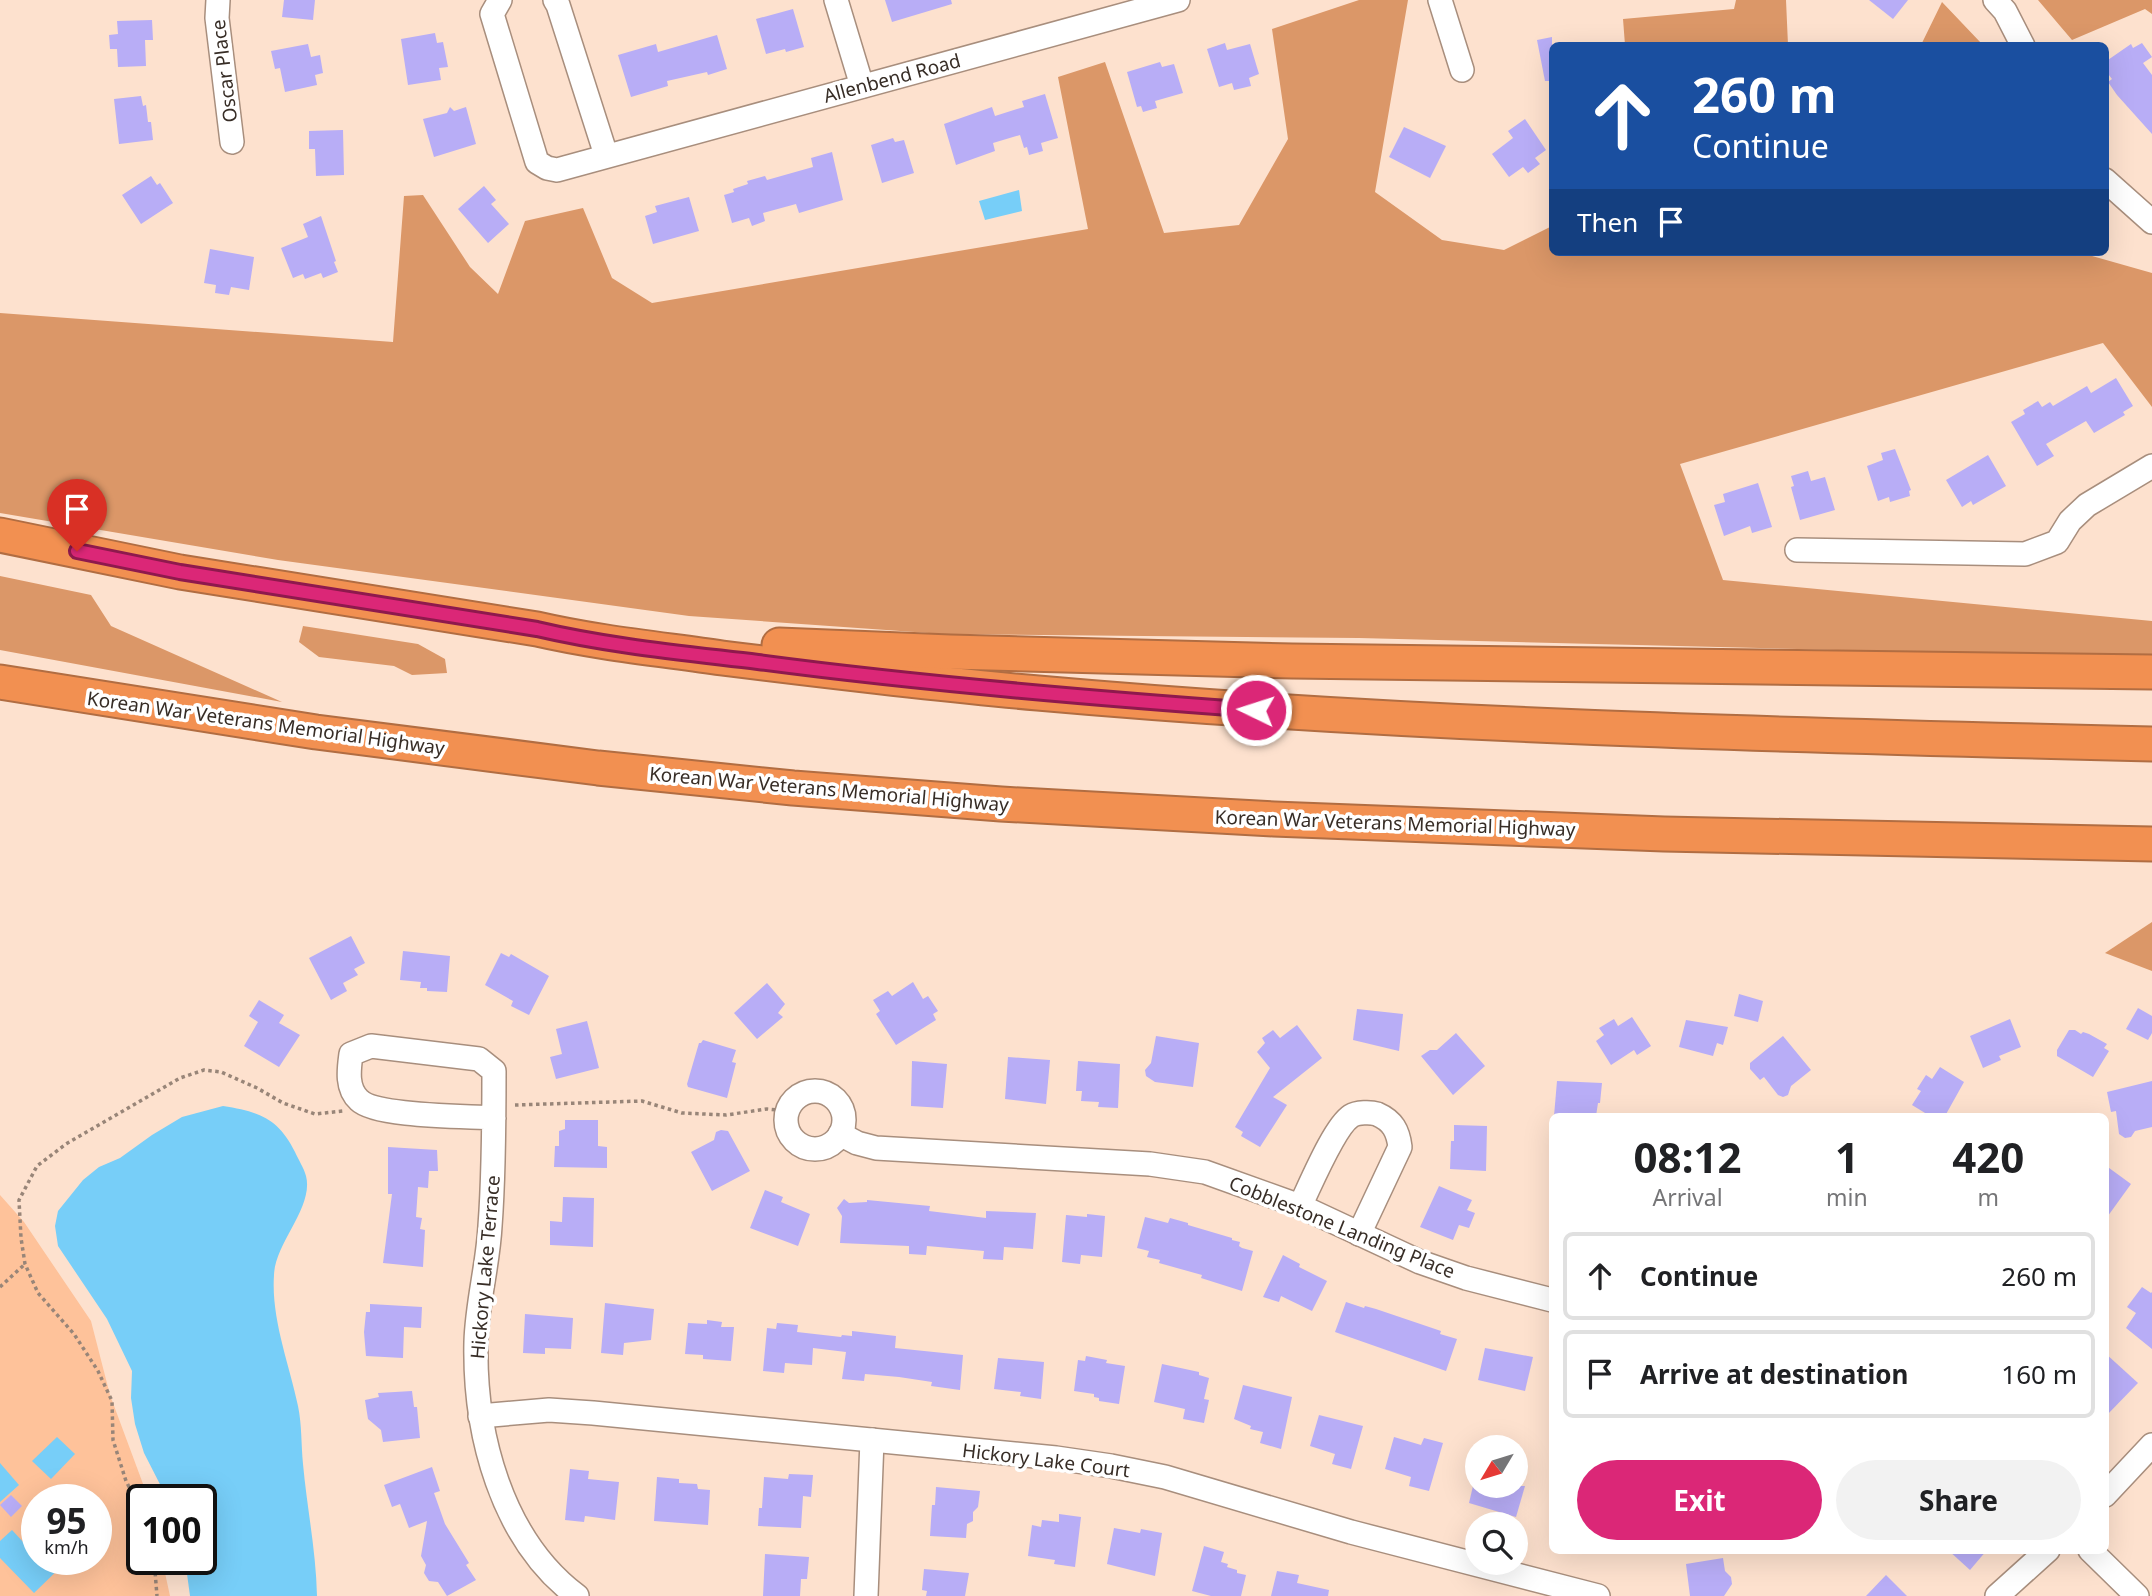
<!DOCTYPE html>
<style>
body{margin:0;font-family:"Noto Sans",sans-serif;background:#f2f2f2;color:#202124;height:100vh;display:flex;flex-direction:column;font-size:26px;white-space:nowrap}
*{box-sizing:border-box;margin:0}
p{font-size:23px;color:#757577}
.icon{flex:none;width:38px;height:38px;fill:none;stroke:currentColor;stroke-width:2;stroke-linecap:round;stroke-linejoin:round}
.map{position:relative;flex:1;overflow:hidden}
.sheet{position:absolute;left:1549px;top:1113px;width:560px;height:441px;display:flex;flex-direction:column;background:#fff;border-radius:10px;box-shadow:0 7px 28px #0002}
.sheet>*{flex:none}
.top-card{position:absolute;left:1549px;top:42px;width:560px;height:214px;border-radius:10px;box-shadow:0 7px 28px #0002;background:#1a4fa0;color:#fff;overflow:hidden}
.needle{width:46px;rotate:232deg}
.buttons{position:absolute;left:1465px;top:1435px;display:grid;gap:14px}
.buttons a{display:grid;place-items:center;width:63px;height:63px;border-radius:50%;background:#fff;box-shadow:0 7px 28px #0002;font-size:35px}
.speed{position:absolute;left:21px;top:1484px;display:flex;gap:14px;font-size:35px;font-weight:700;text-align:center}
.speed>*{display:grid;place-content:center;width:91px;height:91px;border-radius:50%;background:#fff;box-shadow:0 7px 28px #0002;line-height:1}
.speed small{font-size:18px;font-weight:400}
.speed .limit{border:4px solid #111;border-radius:10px;background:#fff;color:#111}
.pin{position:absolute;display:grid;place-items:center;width:60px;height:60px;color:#fff;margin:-72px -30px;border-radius:50% 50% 50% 0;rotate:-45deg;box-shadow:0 0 7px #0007}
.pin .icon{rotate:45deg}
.me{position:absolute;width:77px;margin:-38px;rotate:274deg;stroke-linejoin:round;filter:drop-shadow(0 0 5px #0008)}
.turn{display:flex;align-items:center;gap:24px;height:147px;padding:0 28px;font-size:32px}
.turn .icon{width:91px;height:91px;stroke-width:2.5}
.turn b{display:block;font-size:49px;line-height:60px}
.then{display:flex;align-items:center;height:66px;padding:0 28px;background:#0003;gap:14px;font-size:26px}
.eta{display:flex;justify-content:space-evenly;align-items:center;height:119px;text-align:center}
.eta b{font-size:42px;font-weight:700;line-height:49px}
.cta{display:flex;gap:14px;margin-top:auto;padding:14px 28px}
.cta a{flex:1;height:80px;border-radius:42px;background:#db2777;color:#fff;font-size:28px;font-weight:700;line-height:80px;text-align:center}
.cta a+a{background:#f2f2f2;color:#202124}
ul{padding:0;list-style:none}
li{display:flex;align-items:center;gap:21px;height:88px;margin:0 14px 10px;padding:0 14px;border:4px solid #e0e0e0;border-radius:10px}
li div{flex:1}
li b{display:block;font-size:26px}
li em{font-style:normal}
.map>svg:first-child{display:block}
.green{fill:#fec29a;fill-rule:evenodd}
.forest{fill:#db9768}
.water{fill:#77cef8}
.building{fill:#b8adf6}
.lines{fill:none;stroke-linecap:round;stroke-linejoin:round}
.minor-casing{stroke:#a88e7d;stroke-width:26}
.highway-casing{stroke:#b16d42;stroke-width:37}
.path{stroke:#988578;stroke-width:3.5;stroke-dasharray:3.5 3.5;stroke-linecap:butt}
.minor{stroke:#fff;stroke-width:23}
.highway{stroke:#f29051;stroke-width:33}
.route-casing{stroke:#8e194d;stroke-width:18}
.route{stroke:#db2777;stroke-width:12}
.labels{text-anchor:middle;stroke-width:7;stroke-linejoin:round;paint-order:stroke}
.street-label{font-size:19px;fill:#372d26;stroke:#fff}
</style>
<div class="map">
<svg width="2152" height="1596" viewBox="0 0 2152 1596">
<rect width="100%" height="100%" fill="#fde1ce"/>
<path class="green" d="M0,1195l24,27 67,99 19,74 39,105h-7v59h20l8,37h-170zM37,1500h59v59h-59z"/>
<g class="forest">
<polygon points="1359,0 1408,0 1375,192 1442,240 1504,250 1552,226 1552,252 2078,252 2152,273 2152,407 2103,343 1680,464 1723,580 2152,621 2152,658 1359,638 943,634 689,616 278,560 0,513 0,313 393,342 404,196 423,195 470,267 498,294 525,221 583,208 612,278 652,303 1088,229 1058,77 1105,62 1164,233 1239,225 1288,139 1272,29"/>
<polygon points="1736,0 1786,0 1788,45 1625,45 1623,19 1734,9"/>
<polygon points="2038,0 2152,0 2152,14 2145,9 2072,40"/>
<polygon points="1942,2 1981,43 1983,45 1921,45"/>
<polygon points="0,576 91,595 111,626 282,702 0,650"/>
<polygon points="303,626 418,644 445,659 447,673 412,675 394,666 319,657 299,642"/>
<polygon points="2152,922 2152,971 2105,953"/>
</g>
<g class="water">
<polygon points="1019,190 1022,211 985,220 979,201"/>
<path d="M223,1106c37,6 55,12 72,46 3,7 9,16 11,24 8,31 -31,67 -32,99 -3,44 15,88 24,131 4,19 3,39 5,58 4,44 13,87 14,132h-127l-5,-37h16v-59h-33l-24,-47 -9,-29 -4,-26 1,-27 -25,-52 -49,-73 -3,-20 3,-15 25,-31 16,-13 21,-9 32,-23 30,-18z"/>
<polygon points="57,1437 75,1454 51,1479 32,1461"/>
<polygon points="0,1463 19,1485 0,1502"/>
<polygon points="12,1530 24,1543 37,1530 37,1559 69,1559 34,1593 0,1558 0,1541"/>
</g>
<g class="building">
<polygon points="284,0 315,0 313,20 282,17"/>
<polygon points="885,0 951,0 952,4 892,22"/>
<polygon points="1869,0 1908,0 1893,19"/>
<polygon points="793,9 804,47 786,52 785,49 766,54 756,19"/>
<polygon points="152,20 153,40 145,40 146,66 118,67 117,49 110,49 109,35 118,34 117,21"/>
<polygon points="435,33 437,43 443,42 448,67 439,68 441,80 408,85 401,39"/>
<polygon points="717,35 727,69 708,75 707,72 667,81 668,86 631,97 618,55 656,44 658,52"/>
<polygon points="1552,37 1552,81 1545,81 1537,40"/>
<polygon points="1225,43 1227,50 1250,44 1259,74 1249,78 1251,86 1234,90 1232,83 1219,87 1207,49"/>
<polygon points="2142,43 2152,57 2143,63 2152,75 2152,134 2117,95 2108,82 2112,79 2105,70 2105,62 2131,44 2133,48"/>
<polygon points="308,44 311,57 320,55 323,73 315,75 317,85 285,92 280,68 275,69 271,51"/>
<polygon points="1160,62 1162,67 1174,64 1183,93 1155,101 1157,108 1143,112 1141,106 1137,107 1127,72"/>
<polygon points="1045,94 1058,138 1041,143 1043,151 1029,155 1027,147 1024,148 1020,135 993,143 995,151 956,165 944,124 992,107 995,116 1017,109 1024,107 1022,101"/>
<polygon points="141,96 143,106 146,105 148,122 151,122 153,140 119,144 114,99"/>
<polygon points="450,107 454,111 466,107 476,144 434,157 423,119 447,113"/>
<polygon points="1525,119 1546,150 1535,158 1540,164 1528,173 1523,167 1509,177 1492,154 1513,138 1508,131"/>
<polygon points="1404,127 1446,146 1430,178 1389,157"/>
<polygon points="343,130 344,175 316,176 315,149 309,149 309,131"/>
<polygon points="893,138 895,142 904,140 914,173 882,183 871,145"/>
<polygon points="832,152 843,200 799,213 796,204 763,213 765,221 752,226 749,218 732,223 724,195 734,192 733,189 748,184 747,181 765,176 767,180 813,167 811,158"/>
<polygon points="151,176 157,185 160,183 173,203 141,224 122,195"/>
<polygon points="484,186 496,200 491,204 509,224 488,243 458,209"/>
<polygon points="689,197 699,231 653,244 645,216 657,212 655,206"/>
<polygon points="321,216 336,261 334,262 338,272 323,278 321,273 305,279 303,274 293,278 281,248 308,237 303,224"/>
<polygon points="210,249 254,257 249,290 231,287 229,295 215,293 216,285 204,283"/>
<polygon points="2116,378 2133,406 2123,412 2125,415 2094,433 2086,421 2046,444 2054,456 2037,466 2011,422 2025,414 2023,410 2038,401 2042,407 2050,402 2053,406 2087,386 2091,393"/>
<polygon points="1895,449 1911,490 1909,491 1910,496 1890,502 1889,497 1878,501 1867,466 1883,460 1881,453"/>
<polygon points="1988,455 2006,486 1973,505 1971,501 1962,507 1946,480"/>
<polygon points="1808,471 1811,481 1825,477 1835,510 1800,520 1791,487 1794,486 1791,476"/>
<polygon points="1758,483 1772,527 1752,533 1750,526 1724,536 1714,505 1725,502 1723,494"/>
<polygon points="351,936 365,963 354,969 358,975 343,983 347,991 331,1000 309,958"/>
<polygon points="403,951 450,956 447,992 427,991 427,988 420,988 421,982 400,980"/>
<polygon points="501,953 509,957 511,954 549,976 529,1015 511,1006 513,1001 485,985"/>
<polygon points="913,982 923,999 928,996 938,1011 933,1014 936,1020 896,1045 876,1014 880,1011 873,1000 888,991 892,996"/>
<polygon points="767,983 785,1004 778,1013 783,1017 757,1039 734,1013"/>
<polygon points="1739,994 1763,1001 1758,1022 1734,1016"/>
<polygon points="259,1000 284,1015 279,1023 300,1035 279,1067 244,1046 258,1022 249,1016"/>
<polygon points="2138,1008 2152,1016 2152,1033 2148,1040 2126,1029"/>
<polygon points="1357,1009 1403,1014 1399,1051 1353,1040"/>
<polygon points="1632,1017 1651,1046 1637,1055 1634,1050 1611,1065 1596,1041 1604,1035 1599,1028 1614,1019 1618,1026"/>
<polygon points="2010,1019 2021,1047 1999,1056 2001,1060 1983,1068 1970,1036"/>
<polygon points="1686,1020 1728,1027 1723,1045 1717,1043 1713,1056 1679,1047"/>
<polygon points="587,1021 599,1068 556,1079 550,1057 562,1054 556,1029"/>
<polygon points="1297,1025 1322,1058 1273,1097 1287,1105 1260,1147 1241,1136 1243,1132 1235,1127 1270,1068 1257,1052 1265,1043 1262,1038 1273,1030 1280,1038"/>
<polygon points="2069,1030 2075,1030 2081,1034 2083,1032 2089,1034 2107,1044 2104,1048 2109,1051 2093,1077 2057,1056 2057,1050"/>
<polygon points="1456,1033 1485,1066 1453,1095 1421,1056 1430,1050 1437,1050"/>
<polygon points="1156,1036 1199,1043 1193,1087 1155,1082 1146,1076 1145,1070 1151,1063"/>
<polygon points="1783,1036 1811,1070 1791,1086 1788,1095 1783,1097 1778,1095 1764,1077 1760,1080 1750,1069 1750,1063"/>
<polygon points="703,1040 736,1050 732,1062 736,1063 727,1098 688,1087 687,1084 699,1043 701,1043"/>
<polygon points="1008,1057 1050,1060 1046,1104 1005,1099"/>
<polygon points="912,1061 947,1064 943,1108 911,1106"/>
<polygon points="1078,1061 1120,1064 1118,1108 1098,1107 1099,1102 1081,1101 1082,1091 1076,1091"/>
<polygon points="1940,1067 1964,1082 1945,1116 1930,1116 1912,1105 1921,1091 1917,1089 1926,1075 1932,1079"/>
<polygon points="1557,1081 1602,1083 1600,1103 1598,1103 1596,1116 1554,1116"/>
<polygon points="2152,1081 2152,1127 2135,1131 2131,1137 2125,1138 2119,1134 2116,1111 2111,1112 2107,1092"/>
<polygon points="565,1120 598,1120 598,1146 607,1147 607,1168 554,1167 555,1146 559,1146 559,1131 565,1129"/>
<polygon points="1454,1125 1487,1126 1486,1171 1450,1169 1451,1141 1454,1141"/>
<polygon points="721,1130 728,1131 750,1171 712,1191 691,1152 714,1140 716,1132"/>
<polygon points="388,1147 437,1150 438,1171 429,1171 428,1188 418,1187 416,1217 422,1218 420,1229 425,1230 423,1267 383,1263 392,1194 388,1194"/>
<polygon points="2105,1165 2131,1184 2105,1220"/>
<polygon points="1439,1186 1472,1200 1467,1210 1475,1213 1469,1228 1459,1225 1453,1240 1420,1227"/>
<polygon points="765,1190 783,1197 781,1202 810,1214 798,1246 750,1228"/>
<polygon points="563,1197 594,1198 593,1247 550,1245 550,1221 562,1222"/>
<polygon points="844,1199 849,1203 867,1202 867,1200 930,1206 929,1211 986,1218 986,1211 1036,1213 1033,1249 1004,1247 1003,1260 983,1259 984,1251 927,1246 926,1255 909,1254 909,1246 840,1243 842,1216 837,1208"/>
<polygon points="1087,1214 1105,1216 1102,1257 1081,1255 1080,1264 1062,1262 1066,1215 1087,1217"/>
<polygon points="1145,1217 1168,1223 1170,1218 1188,1223 1188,1225 1232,1238 1232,1240 1240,1242 1239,1246 1242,1248 1253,1251 1242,1291 1201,1278 1202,1275 1159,1263 1160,1260 1147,1257 1149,1251 1137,1248"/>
<polygon points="1283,1255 1300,1264 1299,1267 1327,1281 1312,1311 1281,1296 1279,1302 1263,1297"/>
<polygon points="2142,1287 2151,1293 2152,1292 2152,1349 2126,1328 2136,1313 2127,1307"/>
<polygon points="1346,1302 1364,1308 1365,1306 1376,1309 1441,1331 1440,1334 1457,1339 1446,1371 1335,1332"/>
<polygon points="605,1303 654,1309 651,1340 624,1343 623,1355 601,1353"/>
<polygon points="370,1304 422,1307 421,1328 404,1327 403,1358 366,1356 364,1332 366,1312 370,1312"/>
<polygon points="525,1314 573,1318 571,1349 545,1348 545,1354 523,1353"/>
<polygon points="707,1320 722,1322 721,1327 734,1327 731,1361 703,1359 703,1355 685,1354 688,1323 707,1324"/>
<polygon points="777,1323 798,1325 797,1332 841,1337 842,1335 852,1336 852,1331 896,1336 895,1348 963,1355 960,1390 931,1386 932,1382 899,1377 865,1374 864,1381 842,1379 846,1352 813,1348 812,1365 785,1363 784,1373 763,1371 767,1328 776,1329"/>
<polygon points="1485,1348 1533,1357 1525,1391 1478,1380"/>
<polygon points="2105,1353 2138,1383 2105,1417"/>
<polygon points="1086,1356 1107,1360 1106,1363 1125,1366 1119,1404 1099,1401 1099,1398 1094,1397 1094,1394 1074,1391 1078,1360 1085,1361"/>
<polygon points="998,1358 1044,1362 1041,1399 1020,1396 1021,1392 994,1389"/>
<polygon points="1162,1364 1199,1372 1199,1375 1209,1378 1204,1399 1209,1400 1204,1423 1183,1419 1185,1409 1154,1402"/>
<polygon points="1243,1385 1292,1397 1281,1449 1260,1443 1263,1432 1250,1429 1251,1426 1234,1419"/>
<polygon points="412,1391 414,1407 417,1407 420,1438 383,1442 381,1430 368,1419 365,1400 379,1397 378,1393"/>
<polygon points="1319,1415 1363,1426 1351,1469 1332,1464 1335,1454 1310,1446"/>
<polygon points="1394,1437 1421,1445 1424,1438 1443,1443 1429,1491 1409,1486 1411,1477 1385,1469"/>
<polygon points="432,1467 440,1491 434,1493 445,1524 469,1563 466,1565 476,1580 447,1596 438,1582 429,1581 424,1573 426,1565 421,1556 427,1521 409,1528 400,1504 392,1507 384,1485"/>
<polygon points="570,1469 589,1471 588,1479 619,1482 615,1520 585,1516 584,1522 565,1520"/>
<polygon points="789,1474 813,1475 811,1497 803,1496 801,1528 758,1526 759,1508 762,1508 764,1477 788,1479"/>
<polygon points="657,1477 679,1479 679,1483 697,1484 698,1489 710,1490 708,1525 654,1521"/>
<polygon points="1473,1486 1525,1486 1516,1517 1469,1503"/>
<polygon points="936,1487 980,1491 978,1507 973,1512 973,1521 967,1524 966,1538 930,1536 932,1505 935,1505"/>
<polygon points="11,1495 22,1506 11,1517 0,1505"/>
<polygon points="1059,1514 1081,1517 1075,1567 1054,1564 1055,1560 1028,1556 1032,1525 1041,1527 1042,1520 1059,1522"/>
<polygon points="1114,1528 1140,1533 1141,1529 1162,1533 1155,1576 1107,1564"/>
<polygon points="1204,1546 1224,1552 1221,1562 1228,1564 1227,1567 1237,1570 1237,1573 1246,1575 1241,1596 1211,1596 1192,1591"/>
<polygon points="1948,1550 1987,1550 1970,1570"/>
<polygon points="765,1554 809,1557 807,1579 801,1579 800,1596 763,1596"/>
<polygon points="1723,1558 1725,1571 1731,1577 1732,1584 1724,1596 1690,1596 1686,1564"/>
<polygon points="924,1569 969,1573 965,1596 926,1596 927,1591 922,1590"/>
<polygon points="1277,1571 1299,1575 1297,1583 1329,1590 1328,1596 1271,1596"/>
<polygon points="1886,1575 1907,1596 1866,1596"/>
</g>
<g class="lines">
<g class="minor-casing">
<g id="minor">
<polyline points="218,0 217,18 232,142"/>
<polyline points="500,0 492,14 537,162 547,168 557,170 1178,0"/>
<polyline points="555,0 558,5 606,155"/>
<polyline points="836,0 862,86"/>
<polyline points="1440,0 1462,70"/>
<polyline points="1995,0 2005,11 2023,46"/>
<polyline points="2105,180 2152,222"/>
<polyline points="1797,550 2025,554 2057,542 2070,521 2087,505 2152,466"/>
<circle cx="815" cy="1120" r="29"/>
<path d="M494,1118c-27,-2 -118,-1 -135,-18 -13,-12 -10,-31 -8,-46l20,-8 108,13 15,12c0,51 0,103 -4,155 -2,39 -13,77 -14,116 -2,91 25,197 101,254"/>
<polyline points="840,1134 857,1143 876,1148 1150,1164 1205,1172 1300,1206 1420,1262 1466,1278 1552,1300"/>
<path d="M1300,1206c10,-20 34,-79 51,-90 6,-4 20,-4 26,-2 16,7 21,17 23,33l-41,87"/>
<polyline points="480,1416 549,1410 593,1413 1056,1458 1111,1466 1165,1477 1351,1532 1598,1596"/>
<polyline points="2105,1495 2152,1445"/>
<polyline points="2090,1550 2137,1596"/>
<polyline points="866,1596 872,1440"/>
<polyline points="1997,1596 2048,1550"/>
</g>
</g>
<g class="highway-casing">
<g id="highway">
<path d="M0,535l180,37 357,57c61,14 123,20 185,29 105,13 210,26 316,35 370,33 742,42 1114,51"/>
<polyline points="779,645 950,652 1292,661 2152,672"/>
<polyline points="0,682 316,732 598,768 793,788 1001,804 1274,819 1664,834 2152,844"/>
</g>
</g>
<g class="path">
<polyline points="515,1105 642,1101 682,1113 726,1115 767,1109 787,1111"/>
<polyline points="0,1287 25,1264"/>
<polyline points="142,1512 126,1481 113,1440 112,1401 98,1371 74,1334 38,1293 25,1264 21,1238 19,1200 37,1166 66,1144 180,1078 204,1070 221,1072 257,1088 283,1103 315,1114 343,1111"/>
<polyline points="154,1559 157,1596"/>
</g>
<use href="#minor" class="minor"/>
<use href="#highway" class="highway"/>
</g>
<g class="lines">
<g class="route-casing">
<path id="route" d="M77,551l103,21 357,57c72,17 147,24 221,33 165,22 331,36 498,48"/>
</g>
<use href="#route" class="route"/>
</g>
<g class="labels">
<g class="street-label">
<text transform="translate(224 71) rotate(-97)" y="7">Oscar Place</text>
<text transform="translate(892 78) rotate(-15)" y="7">Allenbend Road</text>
<text transform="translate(266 723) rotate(8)" y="7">Korean War Veterans Memorial Highway</text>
<text transform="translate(829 789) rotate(5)" y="7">Korean War Veterans Memorial Highway</text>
<text transform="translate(1395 823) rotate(2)" y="7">Korean War Veterans Memorial Highway</text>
<text transform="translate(1342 1227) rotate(22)" y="7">Cobblestone Landing Place</text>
<text transform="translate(485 1267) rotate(-85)" y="7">Hickory Lake Terrace</text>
<text transform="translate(1046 1460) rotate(7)" y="7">Hickory Lake Court</text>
</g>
</g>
</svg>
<div class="buttons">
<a><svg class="needle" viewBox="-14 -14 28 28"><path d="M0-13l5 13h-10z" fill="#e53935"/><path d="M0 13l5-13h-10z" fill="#757577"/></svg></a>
<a><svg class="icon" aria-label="search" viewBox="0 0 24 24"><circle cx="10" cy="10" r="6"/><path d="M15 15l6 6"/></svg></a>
</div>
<div class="speed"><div>95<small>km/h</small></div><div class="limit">100</div></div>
<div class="pin" style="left:77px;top:551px;background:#d93025"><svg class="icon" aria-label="arrive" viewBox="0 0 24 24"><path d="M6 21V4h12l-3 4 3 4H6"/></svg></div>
<svg class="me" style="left:1256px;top:710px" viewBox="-20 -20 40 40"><circle r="17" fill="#db2777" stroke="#fff" stroke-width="3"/><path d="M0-11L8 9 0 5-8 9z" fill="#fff"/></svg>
<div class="top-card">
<div class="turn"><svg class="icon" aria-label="ahead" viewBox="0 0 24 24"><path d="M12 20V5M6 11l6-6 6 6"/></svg><div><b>260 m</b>Continue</div></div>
<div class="then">Then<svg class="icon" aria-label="arrive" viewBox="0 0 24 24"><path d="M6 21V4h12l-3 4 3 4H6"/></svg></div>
</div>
<section class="sheet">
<div class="eta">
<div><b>08:12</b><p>Arrival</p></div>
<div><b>1</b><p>min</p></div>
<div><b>420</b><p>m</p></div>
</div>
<ul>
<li><svg class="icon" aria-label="ahead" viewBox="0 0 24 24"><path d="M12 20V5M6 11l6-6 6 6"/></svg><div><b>Continue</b></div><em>260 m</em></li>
<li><svg class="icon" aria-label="arrive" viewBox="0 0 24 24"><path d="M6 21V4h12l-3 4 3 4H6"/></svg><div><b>Arrive at destination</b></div><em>160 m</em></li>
</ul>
<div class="cta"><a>Exit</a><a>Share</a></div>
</section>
</div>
